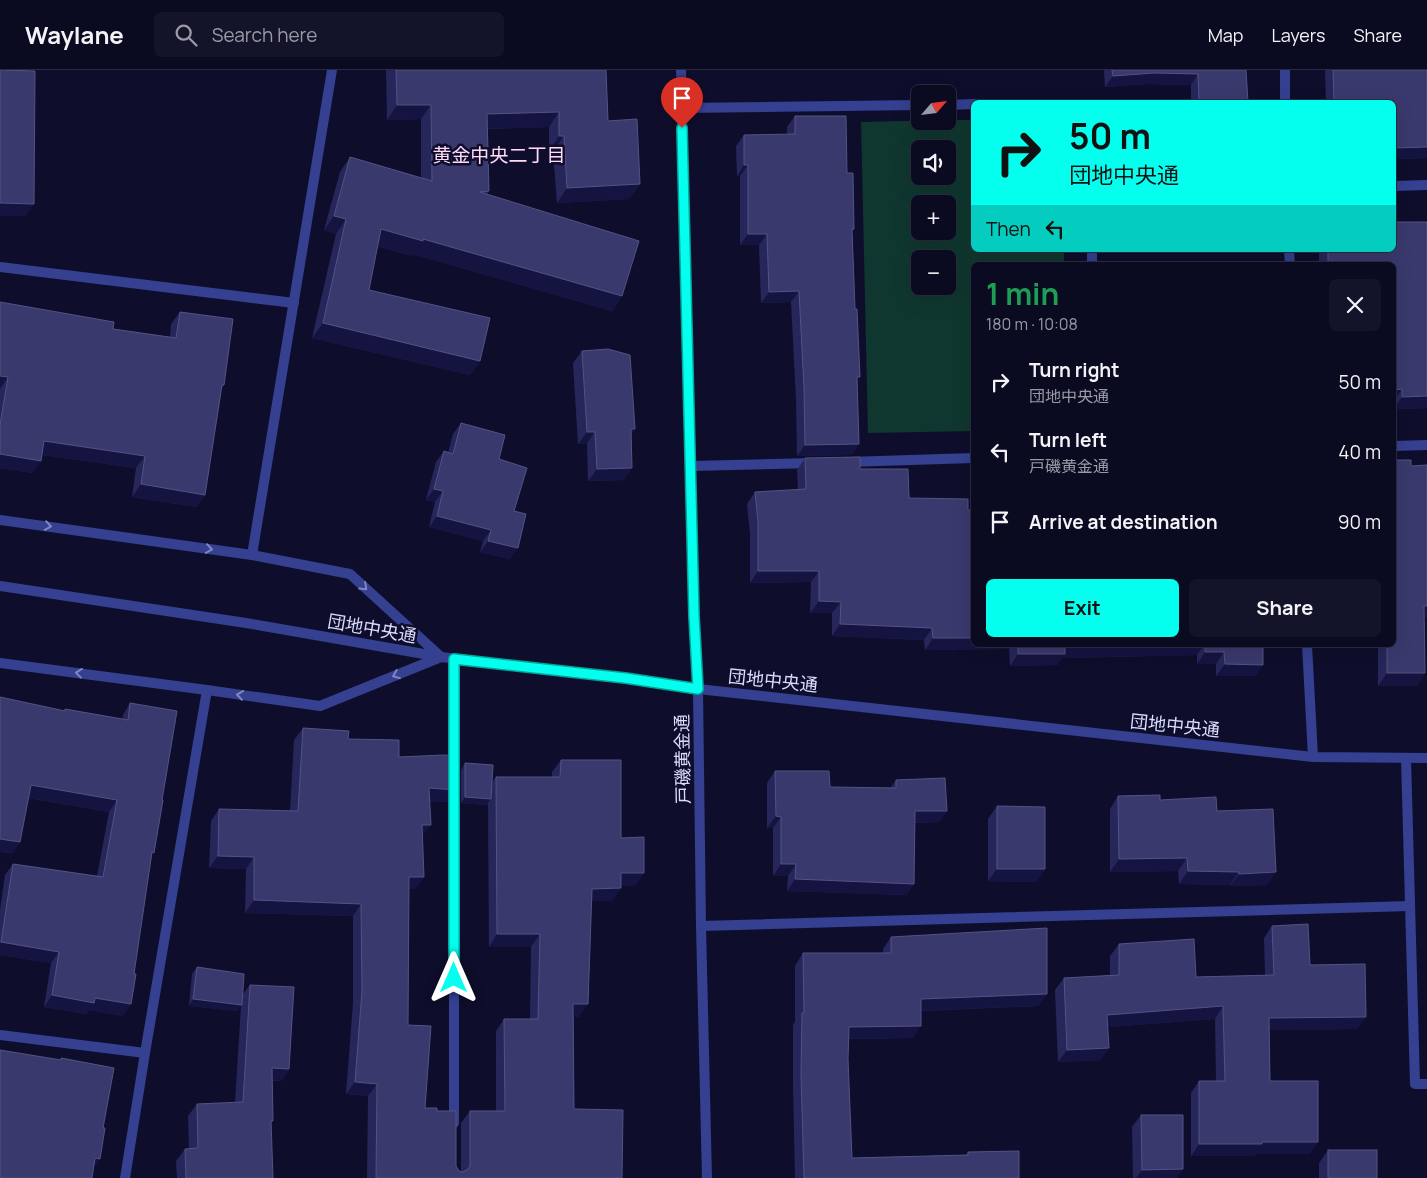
<!DOCTYPE html>
<meta charset="utf-8">
<style>
body{margin:0;font-family:Manrope,"Noto Sans JP",sans-serif;background:#13132a;color:#f1f3f6;height:100vh;display:flex;flex-direction:column;font-size:19px;white-space:nowrap}
*{box-sizing:border-box;margin:0}
p{font-size:16px;color:#999aa5}
.icon{flex:none;width:28px;height:28px;fill:none;stroke:currentColor;stroke-width:2;stroke-linecap:round;stroke-linejoin:round}
.map{position:relative;flex:1;overflow:hidden}
.details{position:absolute;left:971px;top:192px;width:425px;height:385px;display:flex;flex-direction:column;background:#0a0a21;border-radius:8px;box-shadow:0 5px 20px #0002,0 0 0 1px #2a2b3f}
.details>*{flex:none}
.hud{position:absolute;left:971px;top:30px;width:425px;height:152px;border-radius:8px;box-shadow:0 5px 20px #0002,0 0 0 1px #2a2b3f;background:#05ffee;color:#111;overflow:hidden}
.needle{width:32px;rotate:62deg}
.buttons{position:absolute;left:911px;top:15px;display:grid;gap:10px}
.buttons a{display:grid;place-items:center;width:45px;height:45px;border-radius:8px;background:#0a0a21;box-shadow:0 5px 20px #0002,0 0 0 1px #2a2b3f;font-size:25px}
.pin{position:absolute;display:grid;place-items:center;width:42px;height:42px;color:#fff;margin:-51px -21px;border-radius:50% 50% 50% 0;rotate:-45deg;box-shadow:0 0 5px #0007}
.pin .icon{rotate:45deg}
.me{position:absolute;width:55px;margin:-28px;rotate:0deg;stroke-linejoin:round;filter:drop-shadow(0 0 4px #0008)}
.turn{display:flex;align-items:center;gap:18px;height:105px;padding:0 15px;font-size:22px}
.turn .icon{width:65px;height:65px;stroke-width:2.5}
.turn b{display:block;font-size:35px;line-height:42px}
.then{display:flex;align-items:center;height:48px;padding:0 15px;background:#0003;gap:10px;font-size:19px}
.round{display:grid;place-items:center;flex:none;width:52px;height:52px;border-radius:8px;background:#13132a}
.head{display:flex;align-items:center;justify-content:space-between;height:85px;padding:0 15px}
h1{font-size:30px;font-weight:700;line-height:38px;color:#1e9e55}
.cta{display:flex;gap:10px;margin-top:auto;padding:10px 15px}
.cta a{flex:1;height:58px;border-radius:8px;background:#05ffee;color:#111;font-size:20px;font-weight:700;line-height:58px;text-align:center}
.cta a+a{background:#13132a;color:#f1f3f6}
ul{padding:0;list-style:none}
li{display:flex;align-items:center;gap:15px;height:70px;padding:0 15px}
li div{flex:1}
li b{display:block;font-size:19px}
li em{font-style:normal}
header{display:flex;align-items:center;gap:30px;box-sizing:border-box;height:70px;padding:0 25px;background:#0a0a21;border-bottom:1px solid #2a2b3f}
header strong{font-size:24px}
nav{display:flex;gap:28px;margin-inline-start:auto;font-size:18px}
.search{width:350px;height:45px;background:#13132a;display:flex;align-items:center;gap:12px;box-sizing:border-box;padding:0 18px;border-radius:8px;color:#999aa5;font-size:19px}
.map>svg:first-child{display:block}
.green{fill:#10372f;fill-rule:evenodd}
.lines{fill:none;stroke-linecap:round;stroke-linejoin:round}
.minor{stroke:#354090;stroke-width:10}
.tertiary{stroke:#354090;stroke-width:10}
.wall{fill:#27265b}
.shaded-wall{fill:#151441}
.building{fill:#3a396d;stroke:#535284}
.oneway{stroke:#7f86c2}
.route-casing{stroke:#03a69b;stroke-width:12}
.route{stroke:#05ffee;stroke-width:9}
.labels{text-anchor:middle;stroke-width:5;stroke-linejoin:round;paint-order:stroke}
.street-label{font-size:18px;fill:#d9dbff;stroke:#0e0e2c}
.neighbourhood-label{font-size:19px;fill:#ffdbf8;stroke:#0e0e2c}
</style>
<header>
<strong>Waylane</strong>
<div class="search"><svg class="icon" aria-label="search" viewBox="0 0 24 24"><circle cx="10" cy="10" r="6"/><path d="M15 15l6 6"/></svg>Search here</div>
<nav><a>Map</a><a>Layers</a><a>Share</a></nav>
</header>
<div class="map">
<svg width="1427" height="1108" viewBox="0 0 1427 1108">
<rect width="100%" height="100%" fill="#0e0e2c"/>
<path class="green" d="M948,50h26v130h90v15h-90v166l-106,2 -7,-311zM920,79h28v27h-28zM920,134h28v27h-28zM920,189h28v27h-28z"/>
<g class="lines">
<g class="minor">
<polyline points="1285,0 1285,32"/>
<polyline points="948,35 974,34"/>
<polyline points="682,38 920,35"/>
<polyline points="1394,116 1427,115"/>
<polyline points="1092,180 1092,195"/>
<polyline points="1289,180 1290,195"/>
<polyline points="0,197 294,233"/>
<polyline points="1394,376 1427,375"/>
<polyline points="847,392 974,388"/>
<polyline points="691,396 815,393"/>
<polyline points="0,450 252,485 350,504 441,587 320,636 207,620 0,593"/>
<polyline points="1307,575 1313,687"/>
<polyline points="454,589 454,1053"/>
<polyline points="1406,688 1415,1014 1427,1014"/>
<polyline points="701,856 1410,836"/>
<polyline points="0,965 145,983"/>
<polyline points="125,1108 145,983 207,620"/>
</g>
<g class="tertiary">
<polyline points="681,0 694,546 698,619 701,856 707,1108"/>
<polyline points="252,485 332,0"/>
<polyline points="0,516 246,553 441,587 625,608 698,619 1313,687 1427,688"/>
</g>
</g>
<g class="wall">
<polygon points="386,0 606,0 608,51 640,114 629,129 557,133 553,81 549,81 549,57 488,59 489,121 487,124 622,226 612,241 413,184 412,186 377,176 369,220 480,291 470,305 312,268 336,164 324,160 340,102 350,87 421,108 421,49 387,50"/>
<polygon points="1104,0 1246,0 1248,32 1191,32 1191,15 1146,14 1105,17"/>
<polygon points="1325,0 1427,0 1427,88 1394,89 1394,32 1326,32"/>
<polygon points="795,46 847,103 854,159 852,161 859,374 851,385 797,386 796,329 791,232 761,233 759,175 740,175 740,106 737,106 736,76 744,65 787,65 787,57"/>
<polygon points="1322,180 1394,180 1427,338 1394,339 1394,195 1319,195 1319,183"/>
<polygon points="0,232 113,259 170,267 171,254 180,242 224,315 222,318 205,425 196,437 132,427 136,398 42,385 32,403 0,398"/>
<polygon points="582,281 635,359 631,365 624,410 588,411 587,373 578,374 573,293"/>
<polygon points="461,353 499,389 514,441 510,489 480,482 483,471 429,457 435,432 426,430 436,392 444,381 448,383 453,364"/>
<polygon points="805,388 860,399 909,428 968,440 974,575 1263,575 1263,595 1255,606 1216,606 1216,594 1197,594 1197,585 1062,588 1057,595 1010,596 1009,579 925,580 924,570 832,566 832,543 810,543 811,512 750,513 750,464 747,434 755,422 798,420 797,400"/>
<polygon points="1427,395 1427,548 1424,548 1425,603 1417,616 1378,616 1378,575 1394,575 1411,396"/>
<polygon points="130,633 152,785 123,946 89,940 86,944 44,937 51,893 0,885 0,840 5,805 13,794 97,806 109,742 28,728 20,772 12,783 0,782 65,639 122,649 123,645"/>
<polygon points="303,658 348,669 399,687 447,732 430,731 422,767 424,807 415,819 409,819 408,955 425,1038 437,1041 456,1096 459,1101 461,1102 461,1053 470,1041 496,1041 496,961 504,949 530,949 531,877 489,877 488,734 486,735 461,733 461,700 465,693 492,713 496,707 552,707 552,702 561,690 621,768 635,816 621,815 621,818 612,831 591,831 579,947 574,946 574,1039 622,1108 367,1108 368,1026 346,1024 353,933 353,846 245,843 246,799 209,798 211,751 219,739 290,741 294,670"/>
<polygon points="775,701 830,717 890,718 896,710 947,741 939,752 915,753 914,814 906,825 787,821 788,806 773,806 773,758 767,758 767,713"/>
<polygon points="1118,726 1160,730 1217,741 1267,815 1230,816 1230,815 1179,814 1178,801 1110,802 1110,739"/>
<polygon points="997,736 1045,799 1036,812 988,811 988,749"/>
<polygon points="1272,856 1310,895 1357,959 1269,960 1270,1011 1310,1084 1255,1084 1254,1086 1191,1086 1191,1023 1199,1011 1216,1011 1215,949 1108,957 1100,990 1058,992 1055,920 1064,908 1110,905 1110,886 1119,874 1196,907 1265,905 1264,868"/>
<polygon points="891,867 1047,924 1038,936 921,941 913,968 849,969 848,989 852,1088 966,1085 968,1082 1019,1108 795,1108 793,1016 793,955 795,952 795,896 803,883 883,883 883,879"/>
<polygon points="197,897 242,925 250,915 289,999 281,1011 272,1011 273,1051 271,1053 273,1108 177,1108 176,1091 185,1079 189,1079 188,1046 197,1034 235,1033 241,936 237,941 189,936 192,904"/>
<polygon points="1141,1045 1177,1108 1133,1108 1132,1057"/>
<polygon points="1328,1080 1377,1108 1319,1108 1319,1093"/>
</g>
<g class="shaded-wall">
<polygon points="1154,3 1198,4 1191,15 1146,14 1105,17 1113,6"/>
<polygon points="397,35 431,35 421,49 387,50"/>
<polygon points="559,42 549,57 477,59 487,44"/>
<polygon points="559,66 564,66 553,81 549,81"/>
<polygon points="1427,77 1427,88 1394,89 1394,78"/>
<polygon points="744,95 748,95 740,106 737,106"/>
<polygon points="640,114 629,129 557,133 567,118"/>
<polygon points="0,133 34,134 26,146 0,146"/>
<polygon points="334,146 346,149 336,164 324,160"/>
<polygon points="381,159 423,169 622,226 612,241 413,184 412,186 370,174"/>
<polygon points="748,164 767,164 759,175 740,175"/>
<polygon points="799,221 791,232 761,233 769,222"/>
<polygon points="323,253 480,291 470,305 312,268"/>
<polygon points="0,306 8,307 0,319"/>
<polygon points="1402,319 1394,331 1394,320"/>
<polygon points="1427,326 1427,338 1394,339 1402,327"/>
<polygon points="631,359 635,359 627,371"/>
<polygon points="587,362 595,362 587,373 578,374"/>
<polygon points="44,371 145,386 136,398 35,384"/>
<polygon points="859,374 851,385 797,386 805,375"/>
<polygon points="0,384 41,391 32,403 0,398"/>
<polygon points="632,398 624,410 588,411 597,399"/>
<polygon points="141,414 205,425 196,437 132,427"/>
<polygon points="434,419 443,421 435,432 426,430"/>
<polygon points="437,446 491,460 483,471 429,457"/>
<polygon points="488,471 518,478 510,489 480,482"/>
<polygon points="758,501 819,501 811,512 750,513"/>
<polygon points="819,531 841,532 832,543 810,543"/>
<polygon points="1424,536 1427,536 1427,548 1415,548"/>
<polygon points="840,554 932,558 924,570 832,566"/>
<polygon points="933,568 974,568 974,575 1012,575 1009,579 925,580"/>
<polygon points="1135,575 1204,575 1197,585 1062,588 1057,595 1010,596 1018,584 1065,577"/>
<polygon points="1205,582 1224,582 1216,594 1197,594"/>
<polygon points="1225,594 1263,595 1255,606 1216,606"/>
<polygon points="1387,603 1425,603 1417,616 1378,616"/>
<polygon points="31,715 117,730 109,742 23,727"/>
<polygon points="429,718 456,720 447,732 421,730"/>
<polygon points="465,727 491,729 486,735 461,733"/>
<polygon points="915,741 947,741 939,752 907,753"/>
<polygon points="776,746 781,747 773,758 767,758"/>
<polygon points="422,755 431,755 422,767"/>
<polygon points="0,769 20,772 12,783 0,782"/>
<polygon points="218,786 254,787 246,799 209,798"/>
<polygon points="1187,788 1178,801 1110,802 1119,789"/>
<polygon points="781,794 796,794 788,806 773,806"/>
<polygon points="997,799 1045,799 1036,812 988,811"/>
<polygon points="1188,801 1239,802 1230,815 1179,814"/>
<polygon points="1276,802 1267,815 1230,816 1239,804"/>
<polygon points="621,803 644,803 635,816 612,815"/>
<polygon points="409,807 424,807 415,819 400,819"/>
<polygon points="795,809 914,814 906,825 787,821"/>
<polygon points="621,818 612,831 583,831 592,819"/>
<polygon points="254,830 361,834 353,846 245,843"/>
<polygon points="497,864 540,864 531,877 489,877"/>
<polygon points="1,872 59,882 51,893 0,885 0,874"/>
<polygon points="1047,924 1038,936 913,941 921,929"/>
<polygon points="52,925 95,928 131,934 123,946 89,940 86,944 44,937"/>
<polygon points="193,929 242,935 237,941 189,936"/>
<polygon points="573,934 588,934 579,947 565,946"/>
<polygon points="1223,936 1215,949 1099,958 1107,945"/>
<polygon points="1366,947 1357,959 1260,960 1269,948"/>
<polygon points="921,956 913,968 840,969 849,957"/>
<polygon points="1109,978 1100,990 1058,992 1067,980"/>
<polygon points="272,998 289,999 281,1011 263,1010"/>
<polygon points="355,1012 377,1014 368,1026 346,1024"/>
<polygon points="1262,1072 1318,1072 1310,1084 1255,1084 1254,1086 1191,1086 1199,1074"/>
<polygon points="95,1088 100,1089 91,1102"/>
<polygon points="1183,1099 1177,1108 1136,1108 1142,1100"/>
</g>
<g class="building">
<polygon points="0,0 35,1 34,134 0,133"/>
<polygon points="396,0 606,0 608,51 637,49 640,114 567,118 564,66 559,66 559,42 487,44 489,121 480,122 639,171 622,226 423,169 423,171 381,159 369,220 490,248 480,291 323,253 346,149 334,146 350,87 432,111 431,35 397,35"/>
<polygon points="1112,0 1246,0 1248,32 1199,32 1198,4 1154,3 1113,6"/>
<polygon points="1333,0 1427,0 1427,77 1394,78 1394,32 1334,32"/>
<polygon points="795,46 846,46 847,103 853,103 854,159 852,159 855,239 857,239 860,307 857,307 859,374 805,375 804,318 799,221 769,222 767,164 748,164 748,95 744,95 744,65 795,64"/>
<polygon points="1394,152 1427,152 1427,326 1402,327 1402,319 1394,320 1394,195 1328,195 1328,180 1394,180"/>
<polygon points="0,232 114,252 113,259 176,268 180,242 233,249 224,315 222,315 205,425 141,414 145,386 44,371 41,391 0,384 0,355 8,307 0,306"/>
<polygon points="608,279 630,285 635,359 631,359 632,398 597,399 595,362 587,362 582,281"/>
<polygon points="461,353 505,365 499,389 527,398 514,441 526,444 518,478 488,471 491,460 437,446 443,421 434,419 444,381 453,384"/>
<polygon points="860,387 860,399 908,399 909,428 968,429 968,440 974,440 974,568 933,568 932,558 840,554 841,532 819,531 819,501 758,501 758,452 755,422 806,419 805,388"/>
<polygon points="1394,390 1411,390 1411,396 1427,395 1427,536 1424,536 1425,603 1387,603 1387,575 1394,575"/>
<polygon points="1018,575 1135,575 1065,577 1065,584 1018,584"/>
<polygon points="1205,575 1263,575 1263,595 1225,594 1224,582 1205,582"/>
<polygon points="0,627 65,641 65,639 128,650 130,633 177,641 162,730 163,730 154,783 152,782 134,904 136,904 131,934 95,928 94,933 52,925 59,882 1,872 13,794 103,807 117,730 31,715 20,772 0,769"/>
<polygon points="303,658 349,661 348,669 399,670 399,687 444,685 456,686 456,720 429,718 431,755 422,755 424,807 409,807 408,955 431,956 425,1038 437,1038 437,1041 456,1041 456,1096 459,1101 463,1102 468,1099 470,1096 470,1041 505,1041 504,949 538,949 540,864 497,864 496,707 560,707 561,690 621,690 621,768 644,767 644,803 621,803 621,818 592,819 588,934 573,934 574,1039 623,1040 622,1108 376,1108 377,1014 355,1012 362,921 361,834 254,830 254,787 218,786 219,739 298,741"/>
<polygon points="465,693 493,695 491,729 465,727"/>
<polygon points="775,701 829,701 830,717 896,718 896,710 945,708 947,741 915,741 914,814 795,809 796,794 781,794 781,747 776,746"/>
<polygon points="1160,725 1160,730 1216,727 1217,741 1273,739 1276,802 1239,804 1239,802 1188,801 1187,788 1119,789 1118,726"/>
<polygon points="997,736 1045,737 1045,799 997,799"/>
<polygon points="1308,854 1310,895 1365,894 1366,947 1269,948 1270,1011 1318,1011 1318,1072 1262,1072 1262,1074 1199,1074 1199,1011 1225,1011 1223,936 1107,945 1109,978 1067,980 1064,908 1119,905 1119,874 1194,869 1196,907 1274,905 1272,856"/>
<polygon points="1047,858 1047,924 921,929 921,956 849,957 848,989 852,1088 968,1085 968,1082 1019,1081 1019,1108 804,1108 801,1004 802,943 804,943 803,883 891,883 891,867"/>
<polygon points="197,897 244,904 242,935 193,929"/>
<polygon points="250,915 294,917 289,999 272,998 273,1051 271,1051 273,1108 186,1108 185,1079 198,1078 197,1034 243,1032"/>
<polygon points="0,980 61,990 61,988 114,998 103,1058 105,1058 100,1089 95,1088 92,1108 0,1108"/>
<polygon points="1141,1045 1183,1045 1183,1099 1142,1100"/>
<rect x="1328" y="1080" width="49" height="28"/>
</g>
<defs><path id="oneway-chevron" d="M-2-3.5L2.5 0L-2 3.5" fill="none" stroke-width="1.6" stroke-linecap="round" stroke-linejoin="round" transform="scale(1.25)"/></defs>
<g class="oneway">
<use href="#oneway-chevron" transform="translate(48 456) rotate(8)"/>
<use href="#oneway-chevron" transform="translate(209 479) rotate(8)"/>
<use href="#oneway-chevron" transform="translate(364 517) rotate(43)"/>
<use href="#oneway-chevron" transform="translate(79 603) rotate(-173)"/>
<use href="#oneway-chevron" transform="translate(396 605) rotate(158)"/>
<use href="#oneway-chevron" transform="translate(240 625) rotate(-172)"/>
</g>
<g class="lines">
<g class="route-casing">
<polyline id="route" points="454,908 454,589 625,608 698,619 694,546 682,58"/>
</g>
<use href="#route" class="route"/>
</g>
<g class="labels">
<g class="street-label">
<text transform="translate(372 559) rotate(10)" y="6">団地中央通</text>
<text transform="translate(773 611) rotate(6)" y="6">団地中央通</text>
<text transform="translate(1175 656) rotate(6)" y="6">団地中央通</text>
<text transform="translate(683 689) rotate(-91)" y="6">戸磯黄金通</text>
</g>
<g class="neighbourhood-label">
<text x="499" y="92">黄金中央二丁目</text>
</g>
</g>
</svg>
<div class="buttons">
<a><svg class="needle" viewBox="-14 -14 28 28"><path d="M0-13l5 13h-10z" fill="#e53935"/><path d="M0 13l5-13h-10z" fill="#999aa5"/></svg></a>
<a><svg class="icon" aria-label="sound" viewBox="0 0 24 24"><path d="M4 9h4l5-4v14l-5-4H4zM17 9q2 3 0 6"/></svg></a>
<a>+</a>
<a>−</a>
</div>
<div class="pin" style="left:682px;top:58px;background:#d93025"><svg class="icon" aria-label="arrive" viewBox="0 0 24 24"><path d="M6 21V4h12l-3 4 3 4H6"/></svg></div>
<svg class="me" style="left:454px;top:908px" viewBox="-20 -20 40 40"><path d="M0-17L14 15 0 8-14 15z" fill="#05ffee" stroke="#fff" stroke-width="4"/></svg>
<div class="hud">
<div class="turn"><svg class="icon" aria-label="right" viewBox="0 0 24 24"><path d="M7 20v-9h11M14 6l5 5-5 5"/></svg><div><b>50 m</b>団地中央通</div></div>
<div class="then">Then<svg class="icon" aria-label="left" viewBox="0 0 24 24"><path d="M17 20v-9H6M10 6l-5 5 5 5"/></svg></div>
</div>
<section class="details">
<div class="head"><div><h1>1 min</h1><p>180 m · 10:08</p></div><a class="round"><svg class="icon" aria-label="close" viewBox="0 0 24 24"><path d="M6 6l12 12M18 6L6 18"/></svg></a></div>
<ul>
<li><svg class="icon" aria-label="right" viewBox="0 0 24 24"><path d="M7 20v-9h11M14 6l5 5-5 5"/></svg><div><b>Turn right</b><p>団地中央通</p></div><em>50 m</em></li>
<li><svg class="icon" aria-label="left" viewBox="0 0 24 24"><path d="M17 20v-9H6M10 6l-5 5 5 5"/></svg><div><b>Turn left</b><p>戸磯黄金通</p></div><em>40 m</em></li>
<li><svg class="icon" aria-label="arrive" viewBox="0 0 24 24"><path d="M6 21V4h12l-3 4 3 4H6"/></svg><div><b>Arrive at destination</b></div><em>90 m</em></li>
</ul>
<div class="cta"><a>Exit</a><a>Share</a></div>
</section>
</div>
